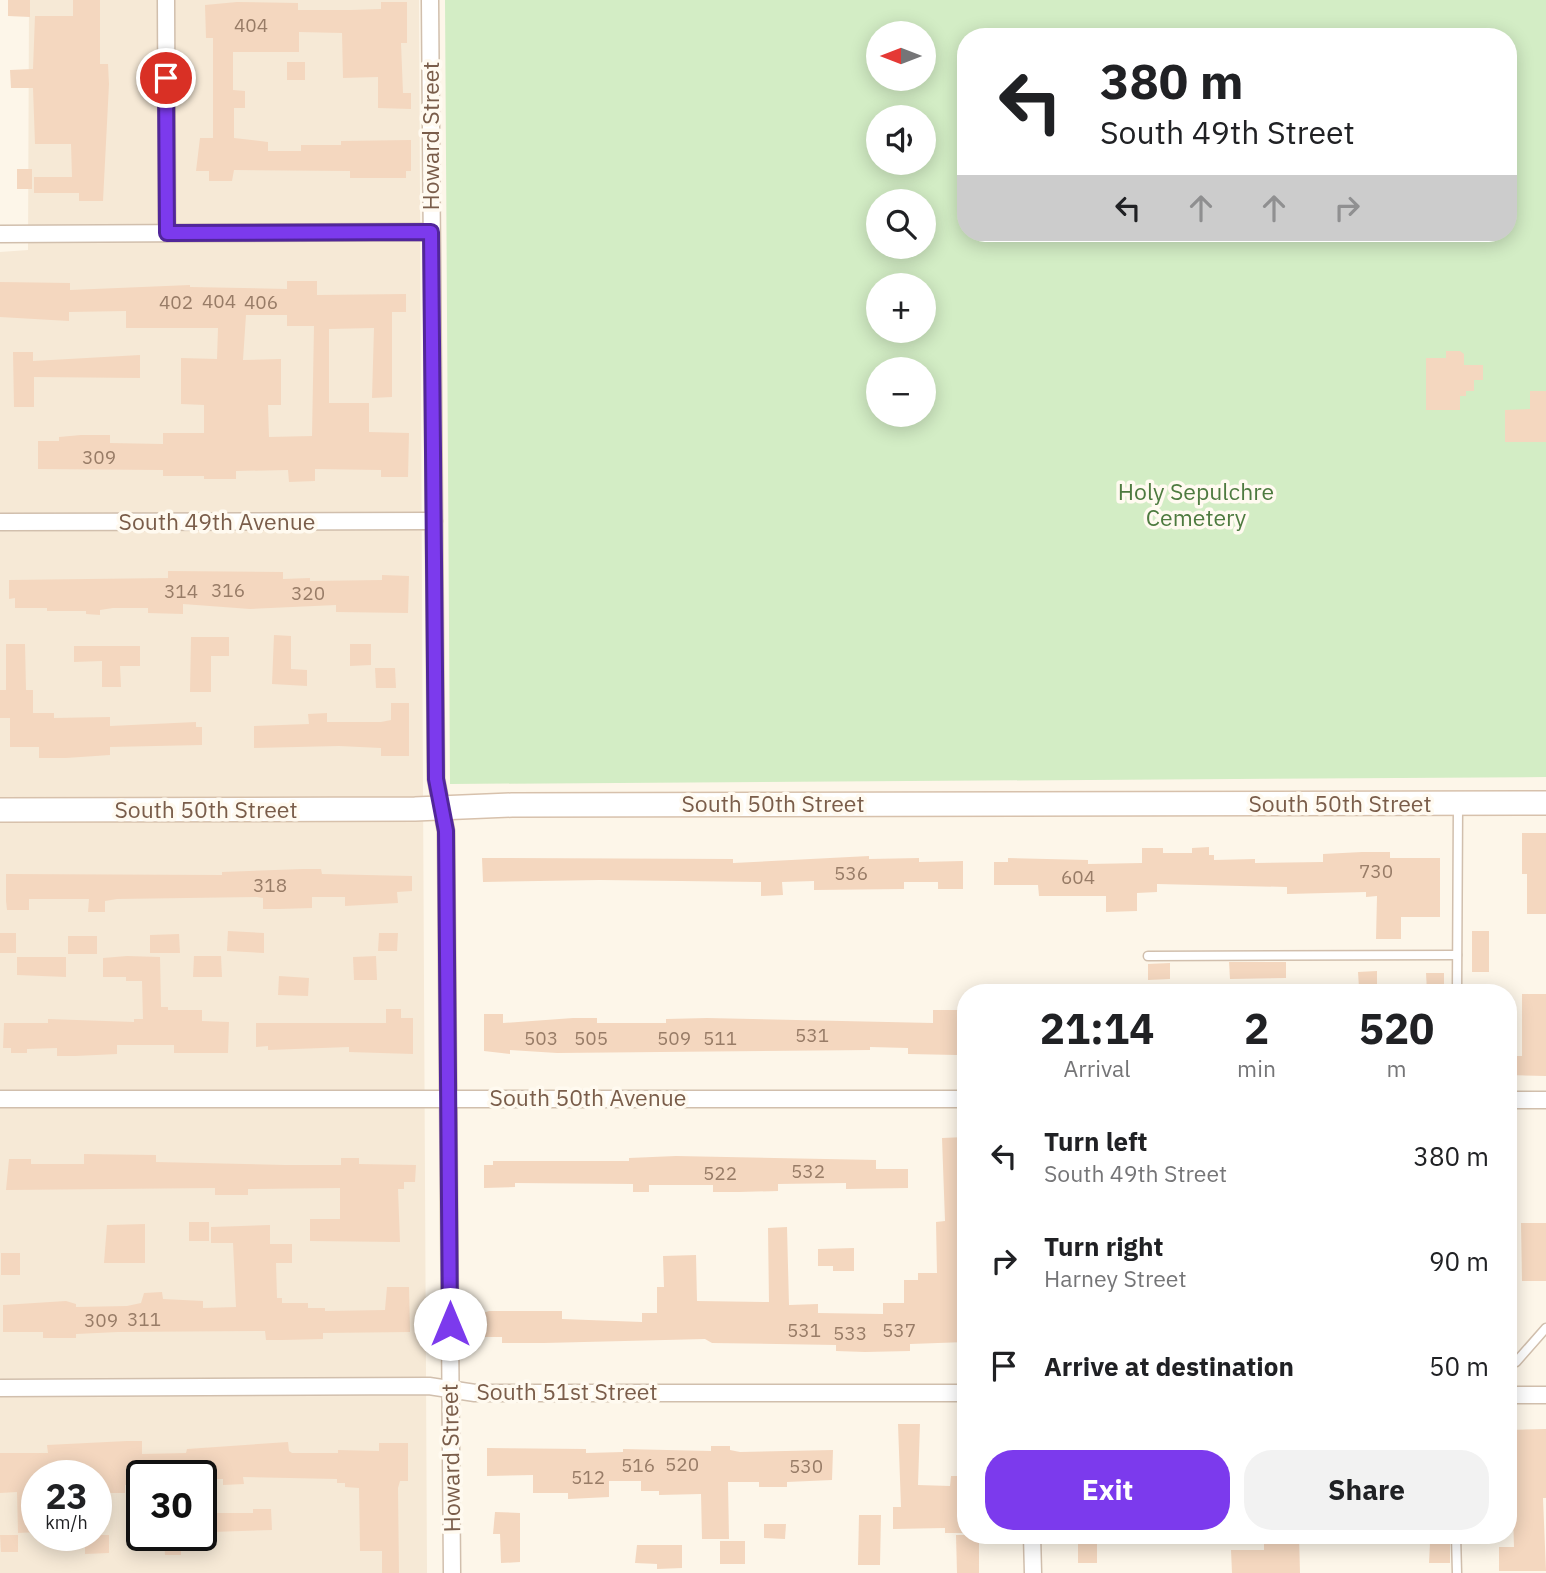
<!DOCTYPE html>
<meta charset="utf-8">
<style>
body{margin:0;font-family:"IBM Plex Sans",sans-serif;background:#f2f2f2;color:#202124;height:100vh;display:flex;flex-direction:column;font-size:26px;white-space:nowrap}
*{box-sizing:border-box;margin:0}
p{font-size:23px;color:#757577}
.icon{flex:none;width:38px;height:38px;fill:none;stroke:currentColor;stroke-width:2;stroke-linecap:round;stroke-linejoin:round}
.map{position:relative;flex:1;overflow:hidden}
.sheet{position:absolute;left:957px;top:984px;width:560px;height:560px;display:flex;flex-direction:column;background:#fff;border-radius:28px;box-shadow:0 4px 18px #0003}
.sheet>*{flex:none}
.hud{position:absolute;left:957px;top:28px;width:560px;height:214px;border-radius:28px;box-shadow:0 4px 18px #0003;background:#fff;color:#202124;overflow:hidden}
.needle{width:46px;rotate:270deg}
.fabs{position:absolute;left:866px;top:21px;display:grid;gap:14px}
.fabs a{display:grid;place-items:center;width:70px;height:70px;border-radius:50%;background:#fff;box-shadow:0 4px 18px #0003;font-size:35px}
.speed{position:absolute;left:21px;top:1460px;display:flex;gap:14px;font-size:35px;font-weight:700;text-align:center}
.speed>*{display:grid;place-content:center;width:91px;height:91px;border-radius:50%;background:#fff;box-shadow:0 4px 18px #0003;line-height:1}
.speed small{font-size:18px;font-weight:400}
.speed .limit{border:4px solid #111;border-radius:10px;background:#fff;color:#111}
.pin{position:absolute;display:grid;place-items:center;width:60px;height:60px;color:#fff;margin:-30px;border:4px solid #fff;border-radius:50%;box-shadow:0 2px 7px #0007}
.me{position:absolute;width:77px;margin:-38px;rotate:0deg;stroke-linejoin:round;filter:drop-shadow(0 0 5px #0008)}
.turn{display:flex;align-items:center;gap:24px;height:147px;padding:0 28px;font-size:32px}
.turn .icon{width:91px;height:91px;stroke-width:2.5}
.turn b{display:block;font-size:49px;line-height:60px}
.lanes{display:flex;align-items:center;height:66px;padding:0 28px;background:#0003;justify-content:center;gap:35px;direction:ltr}
.lanes .off{opacity:.35}
.eta{display:flex;justify-content:space-evenly;align-items:center;height:119px;text-align:center}
.eta b{font-size:42px;font-weight:700;line-height:49px}
.primary-button{display:flex;gap:14px;margin-top:auto;padding:14px 28px}
.primary-button a{flex:1;height:80px;border-radius:28px;background:#7c3aed;color:#fff;font-size:28px;font-weight:700;line-height:80px;text-align:center}
.primary-button a+a{background:#f2f2f2;color:#202124}
ul{padding:0;list-style:none}
li{display:flex;align-items:center;gap:21px;height:105px;padding:0 28px}
li div{flex:1}
li b{display:block;font-size:26px}
li em{font-style:normal}
.map>svg:first-child{display:block}
.residential{fill:#f6e9d6;fill-rule:evenodd}
.green{fill:#d3edc5;fill-rule:evenodd}
.building{fill:#f4d7bf;fill-rule:evenodd}
.lines{fill:none;stroke-linecap:round;stroke-linejoin:round}
.service-casing{stroke:#d1bfad;stroke-width:11}
.minor-casing{stroke:#d1bfad;stroke-width:19}
.secondary-casing{stroke:#d7c1ac;stroke-width:26}
.service{stroke:#fff;stroke-width:8}
.minor{stroke:#fff;stroke-width:16}
.secondary{stroke:#fff;stroke-width:23}
.route-casing{stroke:#51269a;stroke-width:18}
.route{stroke:#7c3aed;stroke-width:12}
.labels{text-anchor:middle;stroke-width:7;stroke-linejoin:round;paint-order:stroke}
.number-label{font-size:19px;fill:#987c67}
.street-label{font-size:23px;fill:#7a5d4a;stroke:#fffaf0}
.park-label{font-size:23px;fill:#4d7a3f;stroke:#fffaf0}
</style>
<div class="map">
<svg width="1546" height="1573" viewBox="0 0 1546 1573">
<rect width="100%" height="100%" fill="#fdf6e9"/>
<path class="residential" d="M29,0h390l8,1573h-427v-1321l28,-2zM37,1475h59v60h-59zM142,1475h59v60h-59z"/>
<path class="green" d="M445,0h1101v777l-1096,7zM878,33h46v46h-46zM966,37h542v196h-542zM878,117h46v46h-46zM878,201h46v46h-46zM878,285h46v46h-46zM878,369h46v46h-46z"/>
<g class="building">
<polygon points="8,0 30,0 30,17 8,16"/>
<polygon points="73,0 100,0 100,64 108,64 109,84 103,201 79,201 79,193 34,193 34,177 72,177 71,144 35,144 33,88 11,88 10,70 33,69 35,16 73,16"/>
<polygon points="237,2 298,3 298,10 351,10 381,9 381,2 407,2 407,43 401,43 403,93 411,93 411,109 378,108 378,77 343,78 342,33 299,32 299,52 233,52 233,90 245,91 245,108 234,108 234,138 268,142 268,151 301,151 301,145 341,145 341,141 411,140 411,171 406,171 406,178 350,178 350,171 234,170 232,181 209,181 209,171 196,171 200,138 213,138 213,38 206,38 205,5"/>
<rect x="287" y="62" width="18" height="18"/>
<rect x="17" y="169" width="15" height="20"/>
<path d="M287,281h30v14l89,-1v18h-14v85l-20,1 2,-70 -45,1v74h40v29l40,1 -1,44h-27v-7l-66,-1v12l-26,1 -1,-12 -52,1v8h-32v-3h-41v-6l-125,-1v-28h21v-4l22,-2h29v8l53,1v-11h41v-28l-23,-1v-46l36,1 1,-31h-92v-17l-57,1v9l-69,-4v-35l70,1v7l120,-5v2l97,2zM246,315h41v11h27l-2,110 -43,1 -1,-32h13v-46l-38,1z"/>
<polygon points="1446,351 1460,351 1464,354 1464,365 1483,365 1483,380 1474,380 1474,391 1466,391 1466,396 1460,396 1460,410 1426,410 1426,358 1446,358"/>
<polygon points="13,352 33,352 33,361 140,355 140,378 34,377 34,407 14,407"/>
<polygon points="1530,391 1546,391 1546,442 1505,442 1505,410 1530,409"/>
<polygon points="168,571 283,572 283,579 310,578 310,581 382,580 382,575 409,576 408,613 336,612 336,605 250,609 183,604 183,614 148,613 148,608 113,608 100,610 100,615 86,614 86,611 47,611 47,608 15,608 15,598 9,599 9,580 168,578"/>
<polygon points="274,635 291,636 291,669 307,670 307,686 272,684"/>
<polygon points="191,637 229,637 229,656 211,656 211,692 190,692"/>
<polygon points="6,644 25,644 26,690 33,690 33,713 54,713 54,718 110,717 110,726 196,722 196,727 202,727 202,745 110,747 110,755 66,758 39,758 39,747 10,747 10,718 0,718 0,690 6,690"/>
<polygon points="350,644 371,644 371,665 350,666"/>
<polygon points="74,646 140,646 140,666 120,666 121,687 102,687 102,661 74,662"/>
<polygon points="375,668 395,668 396,688 376,688"/>
<polygon points="391,703 409,703 409,756 381,756 381,748 339,746 254,748 254,726 309,724 308,714 327,713 327,722 381,722 391,720"/>
<polygon points="1522,833 1546,833 1546,914 1527,914 1527,874 1522,874"/>
<polygon points="1209,847 1209,855 1214,855 1214,860 1255,859 1255,863 1323,862 1323,854 1362,852 1390,852 1390,858 1440,858 1440,917 1401,917 1401,939 1376,939 1377,896 1366,897 1366,892 1287,894 1287,887 1157,884 1157,892 1137,893 1137,911 1106,912 1106,896 1039,896 1038,885 994,885 994,862 1008,862 1008,858 1088,860 1088,864 1142,863 1142,848 1163,848 1163,853 1192,853 1192,848"/>
<polygon points="869,856 869,859 919,858 919,862 963,861 963,889 938,889 938,882 904,882 904,889 814,890 814,881 782,882 783,895 761,896 761,882 600,880 483,882 482,858 733,859 733,863"/>
<polygon points="303,869 321,869 322,874 412,876 412,891 397,892 398,903 345,906 345,897 312,897 312,908 279,909 263,909 263,898 257,897 117,899 105,901 105,912 88,912 89,899 29,899 29,910 7,910 6,901 6,874 222,875 222,872"/>
<polygon points="228,931 264,933 264,953 227,951"/>
<rect x="1472" y="931" width="17" height="41"/>
<rect x="0" y="933" width="16" height="20"/>
<polygon points="379,933 398,933 397,951 378,951"/>
<polygon points="179,934 180,953 150,953 150,935"/>
<rect x="68" y="936" width="29" height="18"/>
<polygon points="127,956 160,957 161,1007 168,1007 168,1010 202,1010 202,1021 229,1022 228,1053 174,1053 174,1045 117,1045 117,1054 75,1056 57,1056 57,1048 27,1049 27,1053 11,1053 11,1048 3,1048 4,1023 48,1023 48,1019 134,1022 134,1019 143,1019 142,981 126,981 126,977 103,977 103,958"/>
<polygon points="194,956 221,956 222,977 193,977"/>
<polygon points="376,956 377,980 354,980 353,957"/>
<polygon points="17,957 66,957 66,977 17,975"/>
<polygon points="1229,962 1286,962 1286,978 1230,979"/>
<polygon points="1170,963 1170,979 1148,980 1148,964"/>
<polygon points="1377,971 1377,988 1359,988 1358,972"/>
<polygon points="1426,973 1444,973 1444,992 1427,992"/>
<polygon points="279,976 309,978 308,996 278,995"/>
<polygon points="1522,994 1546,994 1546,1076 1508,1075 1508,1056 1522,1056"/>
<polygon points="386,1009 401,1009 401,1018 413,1018 413,1054 349,1052 349,1047 268,1050 268,1046 256,1047 256,1023 386,1023"/>
<polygon points="933,1010 958,1010 957,1055 908,1054 908,1048 870,1047 870,1050 557,1053 510,1050 510,1054 484,1051 484,1014 503,1014 503,1023 573,1018 597,1018 597,1023 666,1023 666,1019 707,1018 933,1023"/>
<polygon points="966,1137 966,1342 910,1344 910,1351 865,1352 836,1351 836,1345 712,1343 705,1339 544,1343 502,1343 502,1337 481,1337 480,1314 489,1311 562,1311 562,1319 642,1322 642,1313 657,1313 657,1287 664,1287 663,1256 696,1255 697,1301 769,1302 768,1228 787,1227 789,1305 818,1304 818,1313 883,1314 883,1303 904,1303 904,1280 918,1280 918,1273 937,1273 936,1222 945,1221 942,1138"/>
<polygon points="84,1154 156,1155 156,1162 285,1165 341,1165 341,1158 359,1158 359,1164 416,1165 415,1182 404,1182 404,1189 398,1189 400,1242 310,1241 310,1219 340,1219 340,1188 248,1189 248,1195 215,1195 215,1188 6,1190 9,1159 31,1159 31,1164 84,1164"/>
<polygon points="676,1156 876,1160 876,1169 908,1169 908,1188 846,1189 846,1183 778,1184 778,1191 739,1192 713,1192 713,1185 649,1185 649,1192 633,1192 633,1184 515,1183 515,1187 484,1188 484,1165 493,1165 493,1161 629,1161 629,1158"/>
<rect x="189" y="1222" width="20" height="19"/>
<polygon points="1521,1223 1546,1223 1546,1281 1522,1281"/>
<polygon points="145,1224 145,1263 104,1263 107,1225"/>
<polygon points="270,1225 270,1244 292,1244 292,1263 276,1263 277,1298 282,1298 282,1303 308,1303 308,1308 325,1308 325,1311 385,1310 387,1287 409,1287 410,1332 323,1333 323,1339 282,1340 266,1340 265,1331 118,1332 76,1334 76,1338 43,1338 43,1332 3,1332 3,1305 66,1301 76,1304 76,1307 127,1306 141,1303 144,1293 162,1292 163,1299 203,1301 203,1308 236,1307 233,1243 211,1243 211,1227"/>
<polygon points="854,1248 854,1271 833,1271 833,1266 818,1266 818,1249"/>
<rect x="1" y="1253" width="19" height="22"/>
<polygon points="898,1424 920,1424 918,1485 950,1486 951,1476 966,1476 966,1533 945,1533 945,1528 893,1529 893,1507 901,1507"/>
<polygon points="1546,1429 1546,1498 1543,1498 1546,1571 1499,1571 1499,1547 1514,1547 1513,1514 1516,1514 1516,1452 1508,1452 1508,1430"/>
<polygon points="127,1441 142,1441 142,1454 186,1453 187,1449 288,1442 289,1451 292,1453 338,1453 338,1450 379,1451 379,1443 408,1443 408,1481 400,1481 398,1488 399,1573 382,1573 382,1551 360,1551 359,1488 345,1487 345,1483 337,1483 337,1479 243,1477 244,1484 223,1485 223,1479 201,1479 201,1475 142,1475 142,1485 125,1485 125,1493 96,1493 96,1475 37,1475 37,1532 18,1533 17,1492 0,1493 0,1453 48,1453 47,1445"/>
<polygon points="711,1446 730,1446 730,1450 740,1452 833,1450 832,1480 787,1482 787,1487 759,1487 759,1482 728,1482 729,1539 702,1539 701,1494 659,1495 659,1491 641,1491 641,1481 609,1481 609,1497 568,1499 568,1493 533,1493 533,1475 487,1476 487,1448 586,1449 586,1453 623,1452 623,1449 711,1451"/>
<polygon points="253,1509 271,1509 272,1530 212,1532 212,1513 253,1513"/>
<polygon points="495,1512 520,1513 520,1562 501,1563 500,1534 493,1534"/>
<polygon points="859,1515 881,1515 880,1565 858,1565"/>
<polygon points="764,1524 786,1524 785,1539 764,1538"/>
<polygon points="0,1535 18,1535 18,1552 1,1552"/>
<polygon points="85,1535 109,1535 109,1553 85,1554"/>
<polygon points="181,1535 181,1555 165,1555 164,1536"/>
<polygon points="956,1535 979,1535 979,1573 957,1573"/>
<polygon points="1264,1535 1299,1535 1300,1573 1232,1573 1231,1550 1264,1550"/>
<rect x="720" y="1541" width="25" height="23"/>
<polygon points="1430,1543 1450,1543 1450,1563 1429,1563"/>
<rect x="1078" y="1544" width="19" height="19"/>
<polygon points="637,1545 682,1545 682,1568 657,1569 657,1564 635,1563"/>
</g>
<g class="lines">
<g class="service-casing">
<g id="service">
<polyline points="1148,956 1457,955"/>
<polyline points="1457,992 1458,806"/>
<polyline points="1508,1362 1516,1362 1546,1328"/>
<polyline points="1456,1535 1457,1573"/>
</g>
</g>
<g class="minor-casing">
<g id="minor">
<polyline points="166,0 167,233"/>
<polyline points="430,0 436,779 446,831 452,1573"/>
<polyline points="0,234 431,232"/>
<polyline points="0,522 434,521"/>
<polyline points="0,1099 966,1099"/>
<polyline points="1508,1100 1546,1100"/>
<polyline points="0,1388 429,1386 475,1393 966,1393"/>
<polyline points="1508,1395 1546,1395"/>
<polyline points="1032,1535 1033,1573"/>
</g>
</g>
<g class="secondary-casing">
<polyline id="secondary" points="0,810 415,809 512,805 1546,803"/>
</g>
<use href="#service" class="service"/>
<use href="#minor" class="minor"/>
<use href="#secondary" class="secondary"/>
</g>
<g class="lines">
<g class="route-casing">
<polyline id="route" points="166,78 167,233 431,232 436,779 446,831 450,1324"/>
</g>
<use href="#route" class="route"/>
</g>
<g class="labels">
<g class="number-label">
<text x="251" y="32">404</text>
<text x="219" y="308">404</text>
<text x="176" y="309">402</text>
<text x="261" y="309">406</text>
<text x="99" y="464">309</text>
<text x="228" y="597">316</text>
<text x="181" y="598">314</text>
<text x="308" y="600">320</text>
<text x="1376" y="878">730</text>
<text x="851" y="880">536</text>
<text x="1078" y="884">604</text>
<text x="270" y="892">318</text>
<text x="812" y="1042">531</text>
<text x="541" y="1045">503</text>
<text x="591" y="1045">505</text>
<text x="674" y="1045">509</text>
<text x="720" y="1045">511</text>
<text x="808" y="1178">532</text>
<text x="720" y="1180">522</text>
<text x="144" y="1326">311</text>
<text x="101" y="1327">309</text>
<text x="804" y="1337">531</text>
<text x="899" y="1337">537</text>
<text x="850" y="1340">533</text>
<text x="682" y="1471">520</text>
<text x="638" y="1472">516</text>
<text x="806" y="1473">530</text>
<text x="588" y="1484">512</text>
</g>
<g class="street-label">
<text transform="translate(431 136) rotate(-90)" y="8">Howard Street</text>
<text x="217" y="530">South 49th Avenue</text>
<text x="773" y="812">South 50th Street</text>
<text x="1340" y="812">South 50th Street</text>
<text x="206" y="818">South 50th Street</text>
<text x="588" y="1106">South 50th Avenue</text>
<text x="567" y="1400">South 51st Street</text>
<text transform="translate(451 1458) rotate(-91)" y="8">Howard Street</text>
</g>
<g class="park-label">
<text x="1196" y="500">Holy Sepulchre<tspan x="1196" dy="26">Cemetery</tspan></text>
</g>
</g>
</svg>
<div class="fabs">
<a><svg class="needle" viewBox="-14 -14 28 28"><path d="M0-13l5 13h-10z" fill="#e53935"/><path d="M0 13l5-13h-10z" fill="#757577"/></svg></a>
<a><svg class="icon" aria-label="sound" viewBox="0 0 24 24"><path d="M4 9h4l5-4v14l-5-4H4zM17 9q2 3 0 6"/></svg></a>
<a><svg class="icon" aria-label="search" viewBox="0 0 24 24"><circle cx="10" cy="10" r="6"/><path d="M15 15l6 6"/></svg></a>
<a>+</a>
<a>−</a>
</div>
<div class="speed"><div>23<small>km/h</small></div><div class="limit">30</div></div>
<div class="pin" style="left:166px;top:78px;background:#d93025"><svg class="icon" aria-label="arrive" viewBox="0 0 24 24"><path d="M6 21V4h12l-3 4 3 4H6"/></svg></div>
<svg class="me" style="left:450px;top:1324px" viewBox="-20 -20 40 40"><circle r="19" fill="#fff"/><path d="M0-13L10 11 0 6-10 11z" fill="#7c3aed"/></svg>
<div class="hud">
<div class="turn"><svg class="icon" aria-label="left" viewBox="0 0 24 24"><path d="M17 20v-9H6M10 6l-5 5 5 5"/></svg><div><b>380 m</b>South 49th Street</div></div>
<div class="lanes"><svg class="icon" aria-label="left" viewBox="0 0 24 24"><path d="M17 20v-9H6M10 6l-5 5 5 5"/></svg><svg class="icon off" aria-label="ahead" viewBox="0 0 24 24"><path d="M12 20V5M6 11l6-6 6 6"/></svg><svg class="icon off" aria-label="ahead" viewBox="0 0 24 24"><path d="M12 20V5M6 11l6-6 6 6"/></svg><svg class="icon off" aria-label="right" viewBox="0 0 24 24"><path d="M7 20v-9h11M14 6l5 5-5 5"/></svg></div>
</div>
<section class="sheet">
<div class="eta">
<div><b>21:14</b><p>Arrival</p></div>
<div><b>2</b><p>min</p></div>
<div><b>520</b><p>m</p></div>
</div>
<ul>
<li><svg class="icon" aria-label="left" viewBox="0 0 24 24"><path d="M17 20v-9H6M10 6l-5 5 5 5"/></svg><div><b>Turn left</b><p>South 49th Street</p></div><em>380 m</em></li>
<li><svg class="icon" aria-label="right" viewBox="0 0 24 24"><path d="M7 20v-9h11M14 6l5 5-5 5"/></svg><div><b>Turn right</b><p>Harney Street</p></div><em>90 m</em></li>
<li><svg class="icon" aria-label="arrive" viewBox="0 0 24 24"><path d="M6 21V4h12l-3 4 3 4H6"/></svg><div><b>Arrive at destination</b></div><em>50 m</em></li>
</ul>
<div class="primary-button"><a>Exit</a><a>Share</a></div>
</section>
</div>
